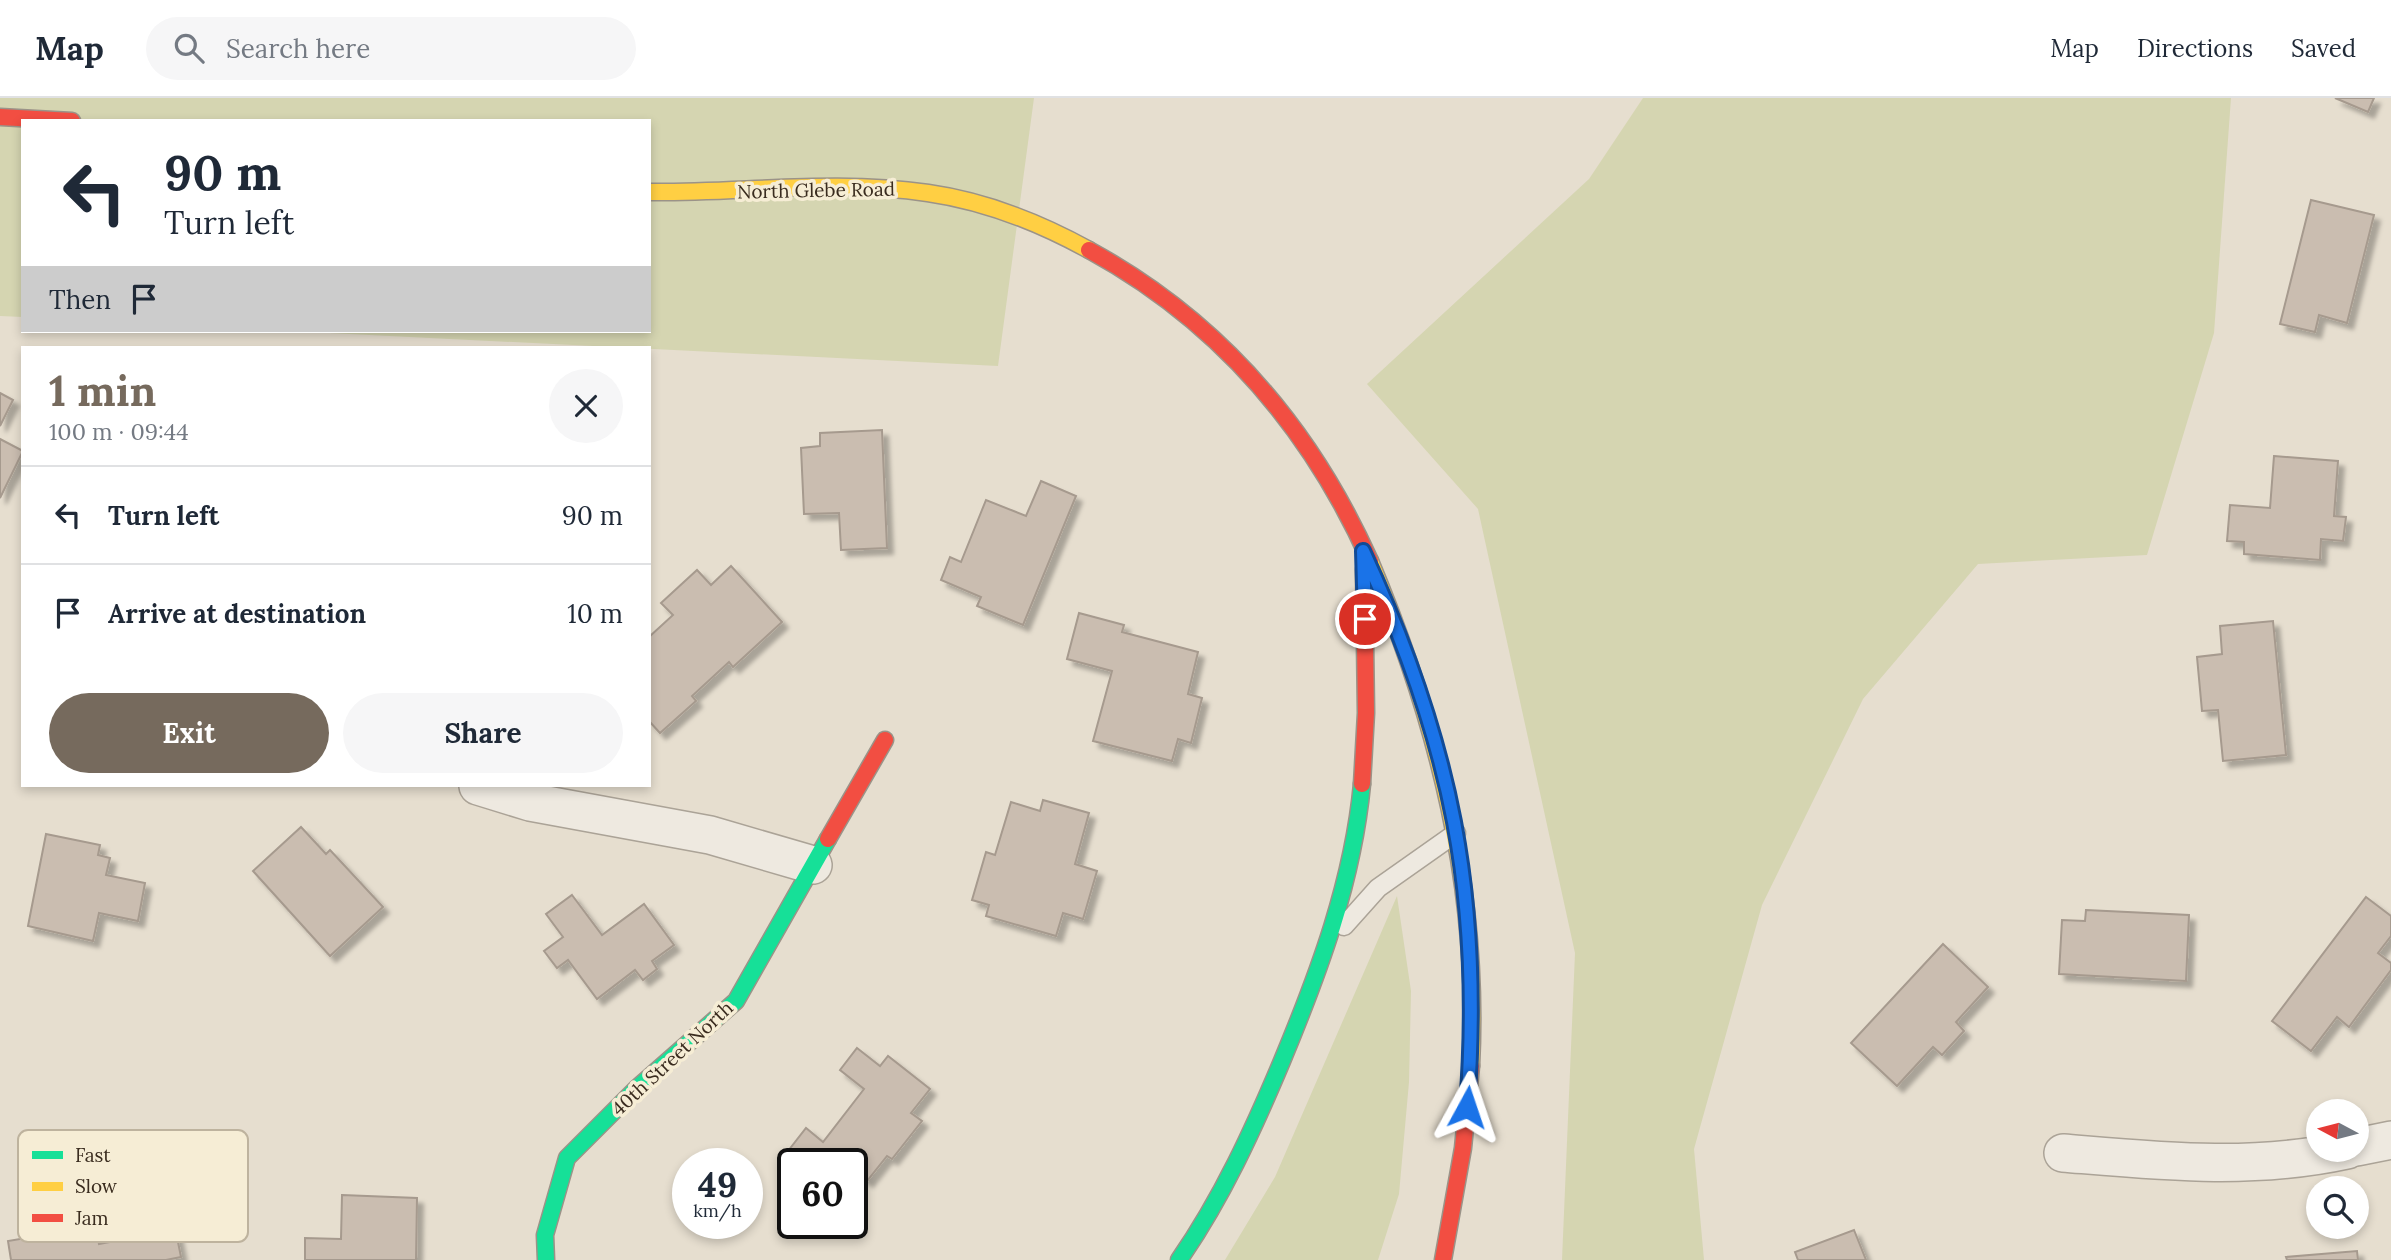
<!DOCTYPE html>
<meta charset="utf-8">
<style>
body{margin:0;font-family:Lora,serif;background:#f6f6f7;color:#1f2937;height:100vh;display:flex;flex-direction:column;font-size:26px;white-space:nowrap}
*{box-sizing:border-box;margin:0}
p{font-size:23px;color:#747a83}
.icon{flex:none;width:38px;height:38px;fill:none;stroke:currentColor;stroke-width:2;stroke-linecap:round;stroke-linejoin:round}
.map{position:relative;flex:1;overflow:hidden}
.details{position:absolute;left:21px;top:248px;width:630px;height:441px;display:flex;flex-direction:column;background:#fff;border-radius:0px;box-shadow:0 4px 10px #0003}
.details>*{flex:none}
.hud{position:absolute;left:21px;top:21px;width:630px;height:214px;border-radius:0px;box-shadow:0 4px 10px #0003;background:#fff;color:#1f2937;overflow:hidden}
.needle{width:46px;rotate:277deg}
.fabs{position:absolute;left:2306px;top:1001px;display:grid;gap:14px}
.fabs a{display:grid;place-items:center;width:63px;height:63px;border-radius:50%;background:#fff;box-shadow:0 4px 10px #0003;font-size:35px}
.speed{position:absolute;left:672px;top:1050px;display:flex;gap:14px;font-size:35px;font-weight:700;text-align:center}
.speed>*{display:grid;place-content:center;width:91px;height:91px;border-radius:50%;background:#fff;box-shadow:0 4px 10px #0003;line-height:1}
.speed small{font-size:18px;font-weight:400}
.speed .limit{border:4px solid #111;border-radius:10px;background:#fff;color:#111}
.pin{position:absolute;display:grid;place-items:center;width:60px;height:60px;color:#fff;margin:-30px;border:4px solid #fff;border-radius:50%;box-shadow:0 2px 7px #0007}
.me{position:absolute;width:77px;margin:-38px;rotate:5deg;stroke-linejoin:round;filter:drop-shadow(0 0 5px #0008)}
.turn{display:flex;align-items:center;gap:24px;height:147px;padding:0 28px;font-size:32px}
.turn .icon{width:91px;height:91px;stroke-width:2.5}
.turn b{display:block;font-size:49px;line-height:60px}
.then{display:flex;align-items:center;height:66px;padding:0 28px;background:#0003;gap:14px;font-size:26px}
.round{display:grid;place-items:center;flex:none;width:74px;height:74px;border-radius:37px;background:#f6f6f7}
.head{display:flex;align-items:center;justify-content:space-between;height:119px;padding:0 28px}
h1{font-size:42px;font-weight:800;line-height:52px;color:#766a5d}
.primary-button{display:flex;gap:14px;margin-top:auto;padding:14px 28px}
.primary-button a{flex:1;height:80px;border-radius:42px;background:#766a5d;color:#fff;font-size:28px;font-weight:800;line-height:80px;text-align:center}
.primary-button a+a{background:#f6f6f7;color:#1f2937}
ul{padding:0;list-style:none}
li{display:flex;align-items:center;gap:21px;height:98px;padding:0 28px;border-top:2px solid #e0e1e3}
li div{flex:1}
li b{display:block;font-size:26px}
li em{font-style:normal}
header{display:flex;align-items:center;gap:42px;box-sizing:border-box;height:98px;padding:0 35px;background:#fff;border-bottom:2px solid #e0e1e3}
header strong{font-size:33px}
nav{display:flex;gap:38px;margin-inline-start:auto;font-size:24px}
.search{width:490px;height:63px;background:#f6f6f7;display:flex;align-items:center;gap:18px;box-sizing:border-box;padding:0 24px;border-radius:38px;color:#747a83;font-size:26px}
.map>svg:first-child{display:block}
.green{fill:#d5d5b1}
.building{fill:#cabdb0;stroke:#a69a8e;stroke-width:2;filter:url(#shadow)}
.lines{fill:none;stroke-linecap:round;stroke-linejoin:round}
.lane-casing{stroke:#aba397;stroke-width:21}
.street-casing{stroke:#aba397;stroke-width:40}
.fast-casing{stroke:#9b9388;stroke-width:19}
.slow-casing{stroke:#9b9388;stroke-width:19}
.jam-casing{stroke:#9b9388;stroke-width:19}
.lane{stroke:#eee9e0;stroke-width:18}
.street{stroke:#eee9e0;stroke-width:37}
.fast{stroke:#16e098;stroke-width:16}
.slow{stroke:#ffcf43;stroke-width:16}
.jam{stroke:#f24e42;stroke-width:16}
.route-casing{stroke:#114b97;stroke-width:18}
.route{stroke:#1a73e8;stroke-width:12}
.labels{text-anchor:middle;stroke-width:7;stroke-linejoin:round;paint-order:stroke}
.street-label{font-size:19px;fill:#3a2c1f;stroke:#f6edd5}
.key{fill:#f6edd5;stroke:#beb39e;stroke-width:2}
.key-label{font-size:19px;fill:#3a2c1f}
</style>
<header>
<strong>Map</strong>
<div class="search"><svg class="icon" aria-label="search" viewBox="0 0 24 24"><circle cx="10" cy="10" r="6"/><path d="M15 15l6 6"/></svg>Search here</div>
<nav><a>Map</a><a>Directions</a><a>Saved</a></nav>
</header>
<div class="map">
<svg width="2391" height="1162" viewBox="0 0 2391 1162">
<defs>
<filter id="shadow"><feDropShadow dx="6" dy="6" stdDeviation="2" flood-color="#0004"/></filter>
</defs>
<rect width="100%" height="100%" fill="#e6decf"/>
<g class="green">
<polygon points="0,0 1034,0 998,268 289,233 649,233 649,23 23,23 23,219 0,218"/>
<polygon points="1643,0 2231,0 2214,235 2147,457 1978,466 1863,601 1762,807 1694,1051 1704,1162 1562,1162 1575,855 1478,411 1367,286 1589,81"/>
<polygon points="1397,798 1411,893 1409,984 1399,1096 1378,1162 1225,1162 1275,1079"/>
</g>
<g class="building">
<polygon points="2335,0 2374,0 2368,14"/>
<polygon points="2311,102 2374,117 2347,225 2319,217 2315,234 2280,226"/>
<polygon points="0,295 13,302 0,328"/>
<polygon points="882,332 887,450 841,452 839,415 804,416 801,350 820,348 820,335"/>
<polygon points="0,341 23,353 0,400"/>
<polygon points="2274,358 2338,363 2334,418 2346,419 2343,443 2321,441 2320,462 2244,456 2244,444 2227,443 2230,407 2270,410"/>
<polygon points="1041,383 1076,398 1023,527 977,508 981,499 941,482 950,459 961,464 986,402 1026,418"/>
<polygon points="731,468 782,524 733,569 729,564 692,598 696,603 660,635 649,623 649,539 673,517 661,505 697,472 711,487"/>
<polygon points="1079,515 1124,527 1122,534 1198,554 1188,596 1202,600 1191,645 1178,641 1172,663 1093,643 1112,573 1067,561"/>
<polygon points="2273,523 2286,657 2223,663 2218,612 2202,613 2197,559 2222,556 2220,528"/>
<polygon points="1043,702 1089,715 1075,766 1097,773 1083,821 1063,815 1056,838 986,818 989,807 972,802 986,754 995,757 1011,704 1040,713"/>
<polygon points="301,729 326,756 330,752 383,809 330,858 253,773"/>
<polygon points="46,736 100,747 98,757 110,760 106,777 145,785 138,823 99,815 93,843 28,828"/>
<polygon points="572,797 602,837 644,806 674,847 652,863 657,871 643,882 635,872 597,901 568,862 557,870 544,853 563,839 546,816"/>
<polygon points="2366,799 2391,818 2391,838 2378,855 2391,865 2391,872 2349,929 2337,919 2311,953 2272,923"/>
<polygon points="2086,812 2189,817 2186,883 2059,876 2062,822 2085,823"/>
<polygon points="1943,846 1988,889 1956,924 1964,933 1942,957 1933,949 1897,988 1851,945"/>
<polygon points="857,950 880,968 888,958 930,991 911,1015 922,1023 892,1061 887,1058 867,1083 852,1071 852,1066 804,1066 788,1053 806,1030 823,1044 864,991 840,972"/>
<polygon points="143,1078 145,1083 165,1079 181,1159 166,1162 11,1162 8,1143 32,1139 30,1133 56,1128 54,1119 75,1115 78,1128 95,1124 99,1146 110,1144 100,1091"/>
<polygon points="342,1097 417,1100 416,1162 305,1162 305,1140 341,1141"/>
<polygon points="1854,1132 1866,1162 1798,1162 1795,1154"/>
<polygon points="2357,1153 2358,1162 2287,1162 2286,1159"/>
</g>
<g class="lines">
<g class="lane-casing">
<polyline id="lane" points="1344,828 1378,790 1456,735"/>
</g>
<g class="street-casing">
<g id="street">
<polyline points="478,688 530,704 710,737 813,767"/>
<polyline points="2357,1049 2391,1042"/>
<path d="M2063,1055c96,8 188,18 284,-3"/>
</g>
</g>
<g class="fast-casing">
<g id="fast">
<polyline points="546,1162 545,1137 567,1060 636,991 736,903 828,741"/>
<path d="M1179,1162c43,-62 74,-130 103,-199 37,-89 71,-180 80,-277"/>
</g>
</g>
<g class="slow-casing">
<g id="slow">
<path d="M649,94c93,1 187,-13 279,1 56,8 112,30 161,57"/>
<path d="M1370,463c68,162 110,328 101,505"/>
</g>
</g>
<g class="jam-casing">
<g id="jam">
<polyline points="0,19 72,23"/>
<path d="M1089,152c130,71 221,177 281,311"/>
<polyline points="1362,686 1366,615 1364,472"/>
<polyline points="828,741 885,642"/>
<polyline points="1443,1162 1463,1050 1471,968"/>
</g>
</g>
<use href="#lane" class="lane"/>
<use href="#street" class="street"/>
<use href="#fast" class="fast"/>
<use href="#slow" class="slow"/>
<use href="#jam" class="jam"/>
</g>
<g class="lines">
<g class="route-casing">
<path id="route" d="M1365,521l-2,-68c88,190 120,347 104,556"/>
</g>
<use href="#route" class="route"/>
</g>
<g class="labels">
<g class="street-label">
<text transform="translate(816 92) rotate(-1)" y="7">North Glebe Road</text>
<text transform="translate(672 960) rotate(-43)" y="7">40th Street North</text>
</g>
</g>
<rect x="18" y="1032" width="230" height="112" rx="10" class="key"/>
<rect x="32" y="1053" width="31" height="8" fill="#16e098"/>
<rect x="32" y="1084" width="31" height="9" fill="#ffcf43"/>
<rect x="32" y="1116" width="31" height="8" fill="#f24e42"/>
<g class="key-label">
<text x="75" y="1064">Fast</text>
<text x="75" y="1095">Slow</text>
<text x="75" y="1127">Jam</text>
</g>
</svg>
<div class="fabs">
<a><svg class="needle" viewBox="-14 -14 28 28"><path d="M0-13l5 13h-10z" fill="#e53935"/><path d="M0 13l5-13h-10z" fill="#747a83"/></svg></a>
<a><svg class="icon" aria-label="search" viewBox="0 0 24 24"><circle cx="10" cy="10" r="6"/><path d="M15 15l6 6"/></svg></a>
</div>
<div class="speed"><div>49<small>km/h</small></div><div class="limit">60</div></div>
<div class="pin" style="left:1365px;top:521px;background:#d93025"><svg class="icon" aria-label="arrive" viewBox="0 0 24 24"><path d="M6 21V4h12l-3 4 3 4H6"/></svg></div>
<svg class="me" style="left:1467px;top:1009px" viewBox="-20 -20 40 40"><path d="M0-17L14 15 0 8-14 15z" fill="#1a73e8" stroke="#fff" stroke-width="4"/></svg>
<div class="hud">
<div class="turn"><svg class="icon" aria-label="left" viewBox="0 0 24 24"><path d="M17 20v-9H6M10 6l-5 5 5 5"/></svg><div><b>90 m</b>Turn left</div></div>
<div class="then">Then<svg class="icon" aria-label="arrive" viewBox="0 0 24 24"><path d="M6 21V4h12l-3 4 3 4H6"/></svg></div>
</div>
<section class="details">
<div class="head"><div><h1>1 min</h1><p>100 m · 09:44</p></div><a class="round"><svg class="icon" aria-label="close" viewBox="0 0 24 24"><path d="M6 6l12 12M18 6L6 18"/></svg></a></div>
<ul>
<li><svg class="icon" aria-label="left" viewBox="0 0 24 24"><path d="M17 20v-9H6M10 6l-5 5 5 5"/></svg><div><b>Turn left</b></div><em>90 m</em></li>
<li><svg class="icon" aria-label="arrive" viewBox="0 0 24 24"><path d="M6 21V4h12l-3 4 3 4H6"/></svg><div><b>Arrive at destination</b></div><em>10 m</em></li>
</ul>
<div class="primary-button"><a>Exit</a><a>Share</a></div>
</section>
</div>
